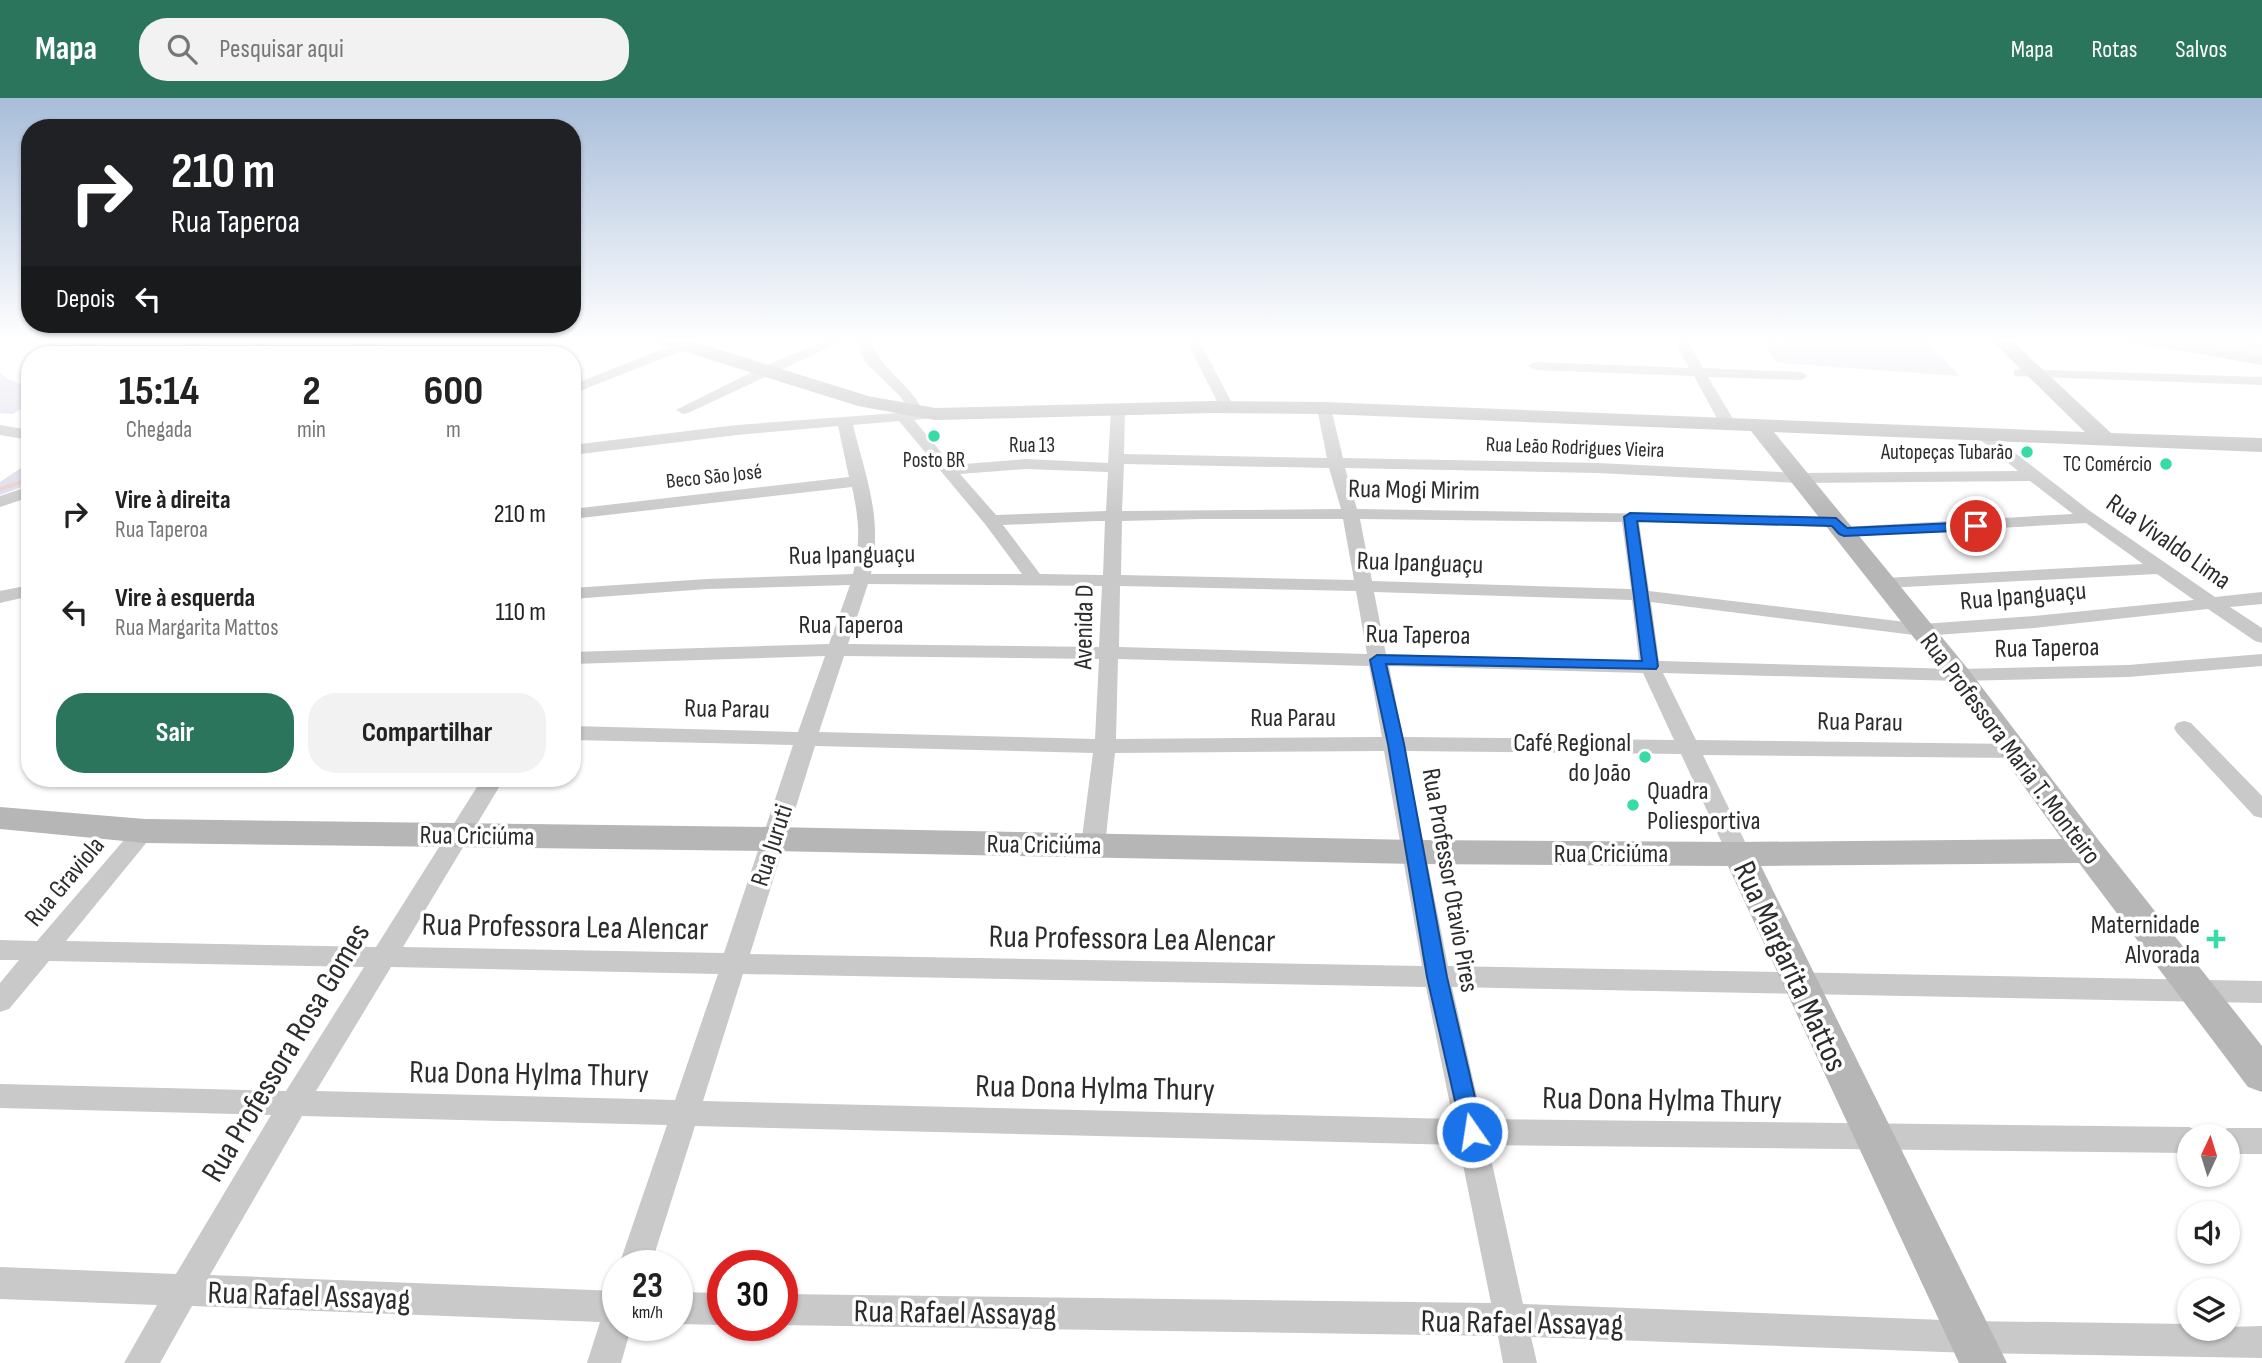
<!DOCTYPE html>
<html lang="pt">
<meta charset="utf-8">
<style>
body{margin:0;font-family:"Sofia Sans Condensed",sans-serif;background:#f2f2f2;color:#222;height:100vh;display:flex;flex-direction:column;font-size:26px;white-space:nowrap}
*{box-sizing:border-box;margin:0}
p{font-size:23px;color:#767676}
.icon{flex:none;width:38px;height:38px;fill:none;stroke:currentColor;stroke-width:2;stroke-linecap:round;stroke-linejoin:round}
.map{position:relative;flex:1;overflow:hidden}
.details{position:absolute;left:21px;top:248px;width:560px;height:441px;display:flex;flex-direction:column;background:#fff;border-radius:28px;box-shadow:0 2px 5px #0004}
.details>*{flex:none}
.banner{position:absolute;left:21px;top:21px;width:560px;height:214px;border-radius:28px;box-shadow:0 2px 5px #0004;background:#202124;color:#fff;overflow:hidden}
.needle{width:46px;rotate:4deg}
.tools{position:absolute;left:2177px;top:1026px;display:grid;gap:14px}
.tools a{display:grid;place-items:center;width:63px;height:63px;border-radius:50%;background:#fff;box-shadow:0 2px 5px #0004;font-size:35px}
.speed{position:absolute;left:602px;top:1152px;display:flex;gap:14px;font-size:35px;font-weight:700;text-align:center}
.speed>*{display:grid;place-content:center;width:91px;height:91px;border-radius:50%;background:#fff;box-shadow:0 2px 5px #0004;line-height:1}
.speed small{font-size:18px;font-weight:400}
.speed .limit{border:10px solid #d22;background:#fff;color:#111}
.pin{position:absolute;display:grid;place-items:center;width:60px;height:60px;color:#fff;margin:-30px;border:4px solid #fff;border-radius:50%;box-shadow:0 2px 7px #0007}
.me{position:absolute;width:77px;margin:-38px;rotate:347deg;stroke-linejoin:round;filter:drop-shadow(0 0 5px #0008)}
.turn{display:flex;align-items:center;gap:24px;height:147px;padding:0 35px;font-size:32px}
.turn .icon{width:91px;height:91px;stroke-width:2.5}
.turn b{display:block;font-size:49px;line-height:60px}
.then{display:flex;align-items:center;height:66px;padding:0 35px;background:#0003;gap:14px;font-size:26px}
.eta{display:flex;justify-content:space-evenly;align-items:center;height:119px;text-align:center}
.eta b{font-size:42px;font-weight:700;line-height:49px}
.action{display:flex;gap:14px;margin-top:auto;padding:14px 35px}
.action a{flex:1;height:80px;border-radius:28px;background:#2b755d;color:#fff;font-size:28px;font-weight:700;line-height:80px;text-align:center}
.action a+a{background:#f2f2f2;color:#222}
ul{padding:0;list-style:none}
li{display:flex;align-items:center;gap:21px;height:98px;padding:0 35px}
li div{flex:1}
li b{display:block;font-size:26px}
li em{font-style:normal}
header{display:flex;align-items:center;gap:42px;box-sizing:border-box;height:98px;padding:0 35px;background:#2b755d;color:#fff}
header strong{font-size:33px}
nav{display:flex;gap:38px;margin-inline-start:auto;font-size:24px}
.search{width:490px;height:63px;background:#f2f2f2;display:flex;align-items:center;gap:18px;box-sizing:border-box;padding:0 24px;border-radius:28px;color:#767676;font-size:26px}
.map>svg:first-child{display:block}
.green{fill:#dddae9}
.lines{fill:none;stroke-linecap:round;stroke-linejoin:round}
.stream{stroke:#e8cbc6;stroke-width:3.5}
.street{fill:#c9c9c9;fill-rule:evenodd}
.secondary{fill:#b6b6b6;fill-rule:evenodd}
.route{fill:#1a73e8;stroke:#114b97;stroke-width:2}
.poi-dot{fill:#36dba6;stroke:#fff;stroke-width:2.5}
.labels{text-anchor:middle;stroke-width:7;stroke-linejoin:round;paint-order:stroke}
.far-street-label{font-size:21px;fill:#2c2c2c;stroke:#fff}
.far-poi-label{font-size:21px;fill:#2c2c2c;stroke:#fff;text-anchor:end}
.street-label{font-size:26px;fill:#2c2c2c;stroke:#fff}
.poi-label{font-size:26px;fill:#2c2c2c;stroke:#fff;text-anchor:end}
.near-street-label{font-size:32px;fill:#2c2c2c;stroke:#fff}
</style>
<header>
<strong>Mapa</strong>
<div class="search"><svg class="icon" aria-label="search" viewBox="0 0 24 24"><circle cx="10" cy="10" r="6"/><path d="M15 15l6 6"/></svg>Pesquisar aqui</div>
<nav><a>Mapa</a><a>Rotas</a><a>Salvos</a></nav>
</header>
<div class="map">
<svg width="2262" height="1265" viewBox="0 0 2262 1265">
<rect width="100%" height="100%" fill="#fff"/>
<g class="green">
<polygon points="1760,240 1924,240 1960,278 1777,265"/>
<polygon points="2132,240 2262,240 2262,265"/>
<polygon points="0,274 6,280 30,290 30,304 13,316 0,315"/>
<polygon points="30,364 30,386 0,397 0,384"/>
</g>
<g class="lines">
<g class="stream">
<polyline points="2222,240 2262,248"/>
<polyline points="0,391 30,381"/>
</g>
<g class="street">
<polygon points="91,240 109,240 76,257 58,257"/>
<polygon points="198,240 215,240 184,257 167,257"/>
<polygon points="260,240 274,240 268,247 282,257 266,257 256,252 254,246"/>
<polygon points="378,240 401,240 346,257 324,257 326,254"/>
<polygon points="831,240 849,240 688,315 683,316 676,312 760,270"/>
<path d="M856,240h14c11,34 38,42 53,73h17l2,3 -2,3 -26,3 38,45 74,-6 82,4 3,-53 7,-4 7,4 -1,44 203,4 -10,-50 7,-4 7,4 12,50 255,5 201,10 219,-2 -41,-34 -3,-3 8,-5 5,2 103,80 125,86 47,-5v12l-32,3 32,21v15l-7,-2 -47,-32 -174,19 -112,8 -271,-34 8,59 299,8 170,-4 134,-11v12l-134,11 -170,4 -295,-8 33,67 318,4 8,2 3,5 -3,5 -8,2 -311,-3 48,99 -4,6 -8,3 -8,-3 -4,-6 -46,-100 -276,-3 43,215 814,15v22l-810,-16 30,132 707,8 10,4 3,5h-13v17l-701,-8 35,159 447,17 219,3v4l73,-2v32l-292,-5 -439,-16 6,26h-34l-5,-27 -719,-11h3v-31l709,9 -32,-158 -764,-19 -44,139h-32l48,-140 -365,-9 -92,159 408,16v34h14l-11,38h-34l13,-41 -408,-16 -32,57h-36l33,-58 -157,-6v-32l176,7 95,-159 -271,-7v-24l286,7 78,-124 -315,-6 -40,48 -9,3v-29l19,-23h-19v-20l37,1 100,-116 8,-2 8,2 3,6 -90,110 310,6 106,-168h22l-101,168 321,6 69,-208 -221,-5v-14l226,6 27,-76 -253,8v-12l257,-8 21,-59 -143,4 -135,10v-11l135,-9 146,-5c8,-34 6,-54 -1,-87l-280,32v-10l277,-32 -11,-51 -101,9 -165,20v-10l165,-20 173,-13 -10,-16 -35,-34zM899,323l86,103 37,50h-151c12,-56 -5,-96 -18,-149zM1124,366l205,4 12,41 -219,2zM1345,370l253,5 201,10 231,-2 43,33 -229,13 -9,5 9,5 242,-14 57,41 -258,14 -9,5 9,5 272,-14 37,26 -160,16 -112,8 -273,-33 -10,-69 197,5 8,-5 -8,-5 -479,-8zM1026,371l82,3 -2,39 -110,4 -36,-41zM1202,421h141l11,61 -233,-5 1,-54zM1360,421l262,3 9,67 -259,-8zM1097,423h8l-2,54 -63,-1 -37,-49zM868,486l234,2 -3,61 -251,-3zM1120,488l236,5 11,63 -248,-7zM1374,494l258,8 7,61 -253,-7zM844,558l255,3 -4,80 -276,-7zM1118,561l251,7 13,71 -266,2zM1389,568l254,7 31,67 -271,-3zM815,648l278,7 -12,92 4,6 8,2 8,-2 4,-6 10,-92 269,-2 38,215 -672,-12zM391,869l327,7 -43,126 -359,-9zM743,876l683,13 27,132 -750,-18z"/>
<polygon points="1185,240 1198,240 1234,309 1232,312 1222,312 1220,309"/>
<polygon points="1673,240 1686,240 1703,270 1801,274 1808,278 1801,282 1708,279 1736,326 1728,331 1720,326 1694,278 1535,272 1528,268 1535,264 1689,270"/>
<polygon points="2122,240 2154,240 2262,259 2262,267 2128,244"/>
<polygon points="684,243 689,244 689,250 572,296 572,287"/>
<polygon points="2019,271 2262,279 2262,287 2014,278 2014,272"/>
<polygon points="0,327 30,332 30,342 0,337"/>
<polygon points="30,388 30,399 0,409 0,398"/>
<polygon points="30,487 30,498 0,505 0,493"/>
<polygon points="2184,623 2191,625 2262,698 2262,720 2254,718 2177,635 2174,630 2177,625"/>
<polygon points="2228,1030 2262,1030 2262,1056 2228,1056 2228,1038 2216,1038 2218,1034"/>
<polygon points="677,1194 723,1195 724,1227 677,1226"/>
</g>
<polygon class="secondary" points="652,240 682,240 868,298 935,310 1210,303 1324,304 2085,334 1989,240 2009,240 2111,335 2262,340 2262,354 1774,334 1968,571 2100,744 2262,948 2262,994 2248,989 2079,765 1761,768 2007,1265 1959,1265 1728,768 1415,766 772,753 145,745 0,731 0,709 145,721 772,729 1415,742 1739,744 2062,741 1948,583 1751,333 1324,316 1210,315 935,322 858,308 654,244"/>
</g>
<linearGradient id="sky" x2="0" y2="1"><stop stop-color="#a8bdda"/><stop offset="0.58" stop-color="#fff"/><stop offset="1" stop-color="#fff" stop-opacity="0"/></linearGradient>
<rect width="2262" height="417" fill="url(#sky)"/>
<polygon class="route" points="1630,415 1836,420 1847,430 1976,424 1983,428 1976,432 1844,438 1839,436 1832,428 1637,423 1658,568 1656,571 1386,566 1404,646 1447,879 1483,1034 1480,1041 1472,1044 1465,1041 1462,1034 1427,879 1388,646 1370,562 1377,557 1642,563 1624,419"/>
<g class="poi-dot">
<circle cx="934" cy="338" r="7"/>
<circle cx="2027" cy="354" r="7"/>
<circle cx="2166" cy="366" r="7"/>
<circle cx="1645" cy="659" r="7"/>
<circle cx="1633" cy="707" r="7"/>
<path d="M2212.5 830.5h7v7h7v7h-7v7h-7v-7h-7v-7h7z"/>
</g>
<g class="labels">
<g class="far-street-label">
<text x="1032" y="354">Rua 13</text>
<text transform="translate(1575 349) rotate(2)" y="7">Rua Leão Rodrigues Vieira</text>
<text transform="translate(714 378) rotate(-6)" y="7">Beco São José</text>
</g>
<g class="far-poi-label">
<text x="2013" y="361">Autopeças Tubarão</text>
<text x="934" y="369" text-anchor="middle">Posto BR</text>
<text x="2152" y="373">TC Comércio</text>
</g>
<g class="street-label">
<text transform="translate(1414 391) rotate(1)" y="9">Rua Mogi Mirim</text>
<text transform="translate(2169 443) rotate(35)" y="9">Rua Vivaldo Lima</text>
<text transform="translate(852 456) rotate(-1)" y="9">Rua Ipanguaçu</text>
<text transform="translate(1420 464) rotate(2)" y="9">Rua Ipanguaçu</text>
<text transform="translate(2023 497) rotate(-5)" y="9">Rua Ipanguaçu</text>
<text x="851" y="535">Rua Taperoa</text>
<text transform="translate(1083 529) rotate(-89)" y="9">Avenida D</text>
<text transform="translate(1418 536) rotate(1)" y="9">Rua Taperoa</text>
<text transform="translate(2047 549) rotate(-1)" y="9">Rua Taperoa</text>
<text transform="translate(727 610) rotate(1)" y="9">Rua Parau</text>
<text x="1293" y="628">Rua Parau</text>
<text transform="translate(1860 623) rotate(1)" y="9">Rua Parau</text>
<text transform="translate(2011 650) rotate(53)" y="9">Rua Professora Maria T. Monteiro</text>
<text transform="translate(477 737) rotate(1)" y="9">Rua Criciúma</text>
<text transform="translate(1044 746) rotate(1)" y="9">Rua Criciúma</text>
<text transform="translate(771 747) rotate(-72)" y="9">Rua Juruti</text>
<text x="1611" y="764">Rua Criciúma</text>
<text transform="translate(1451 782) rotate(80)" y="9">Rua Professor Otavio Pires</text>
<text transform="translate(64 783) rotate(-50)" y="9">Rua Graviola</text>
</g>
<g class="poi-label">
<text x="1631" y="653">Café Regional<tspan x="1631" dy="30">do João</tspan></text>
<text x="1647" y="701" text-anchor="start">Quadra<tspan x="1647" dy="30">Poliesportiva</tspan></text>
<text x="2200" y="835">Maternidade<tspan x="2200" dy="30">Alvorada</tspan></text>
</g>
<g class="near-street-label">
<text transform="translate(565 828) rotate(1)" y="11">Rua Professora Lea Alencar</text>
<text transform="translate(1132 840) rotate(1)" y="11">Rua Professora Lea Alencar</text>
<text transform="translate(1791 868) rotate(65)" y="11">Rua Margarita Mattos</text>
<text transform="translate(285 954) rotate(-59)" y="11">Rua Professora Rosa Gomes</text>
<text transform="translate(529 975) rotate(1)" y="11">Rua Dona Hylma Thury</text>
<text transform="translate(1095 989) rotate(1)" y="11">Rua Dona Hylma Thury</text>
<text transform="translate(1662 1001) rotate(1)" y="11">Rua Dona Hylma Thury</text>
<text transform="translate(309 1197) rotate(2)" y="11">Rua Rafael Assayag</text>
<text transform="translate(955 1214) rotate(1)" y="11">Rua Rafael Assayag</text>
<text transform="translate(1522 1224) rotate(1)" y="11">Rua Rafael Assayag</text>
</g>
</g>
</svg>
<div class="tools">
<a><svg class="needle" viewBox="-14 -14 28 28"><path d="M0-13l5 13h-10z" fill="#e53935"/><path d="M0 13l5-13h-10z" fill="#767676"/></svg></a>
<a><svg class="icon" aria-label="sound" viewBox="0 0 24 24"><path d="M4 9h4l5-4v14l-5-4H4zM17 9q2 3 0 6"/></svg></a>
<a><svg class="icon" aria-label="layers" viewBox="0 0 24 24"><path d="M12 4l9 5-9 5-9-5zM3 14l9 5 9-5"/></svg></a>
</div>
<div class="speed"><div>23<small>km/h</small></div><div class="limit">30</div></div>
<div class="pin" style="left:1976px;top:428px;background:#d93025"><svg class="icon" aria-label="arrive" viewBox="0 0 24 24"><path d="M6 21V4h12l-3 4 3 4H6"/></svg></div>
<svg class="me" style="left:1472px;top:1034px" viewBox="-20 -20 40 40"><circle r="17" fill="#1a73e8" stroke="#fff" stroke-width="3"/><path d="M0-11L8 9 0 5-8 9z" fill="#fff"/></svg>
<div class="banner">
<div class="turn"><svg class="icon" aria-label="right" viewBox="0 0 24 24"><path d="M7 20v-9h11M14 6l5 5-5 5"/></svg><div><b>210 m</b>Rua Taperoa</div></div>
<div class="then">Depois<svg class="icon" aria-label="left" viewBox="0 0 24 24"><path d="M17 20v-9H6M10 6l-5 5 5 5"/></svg></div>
</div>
<section class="details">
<div class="eta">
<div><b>15:14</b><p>Chegada</p></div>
<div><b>2</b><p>min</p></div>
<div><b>600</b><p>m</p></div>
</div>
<ul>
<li><svg class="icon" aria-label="right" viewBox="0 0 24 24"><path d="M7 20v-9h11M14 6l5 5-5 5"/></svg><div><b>Vire à direita</b><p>Rua Taperoa</p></div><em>210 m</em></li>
<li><svg class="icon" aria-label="left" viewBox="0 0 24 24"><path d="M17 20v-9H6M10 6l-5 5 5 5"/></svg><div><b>Vire à esquerda</b><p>Rua Margarita Mattos</p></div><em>110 m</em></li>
</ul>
<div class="action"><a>Sair</a><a>Compartilhar</a></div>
</section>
</div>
